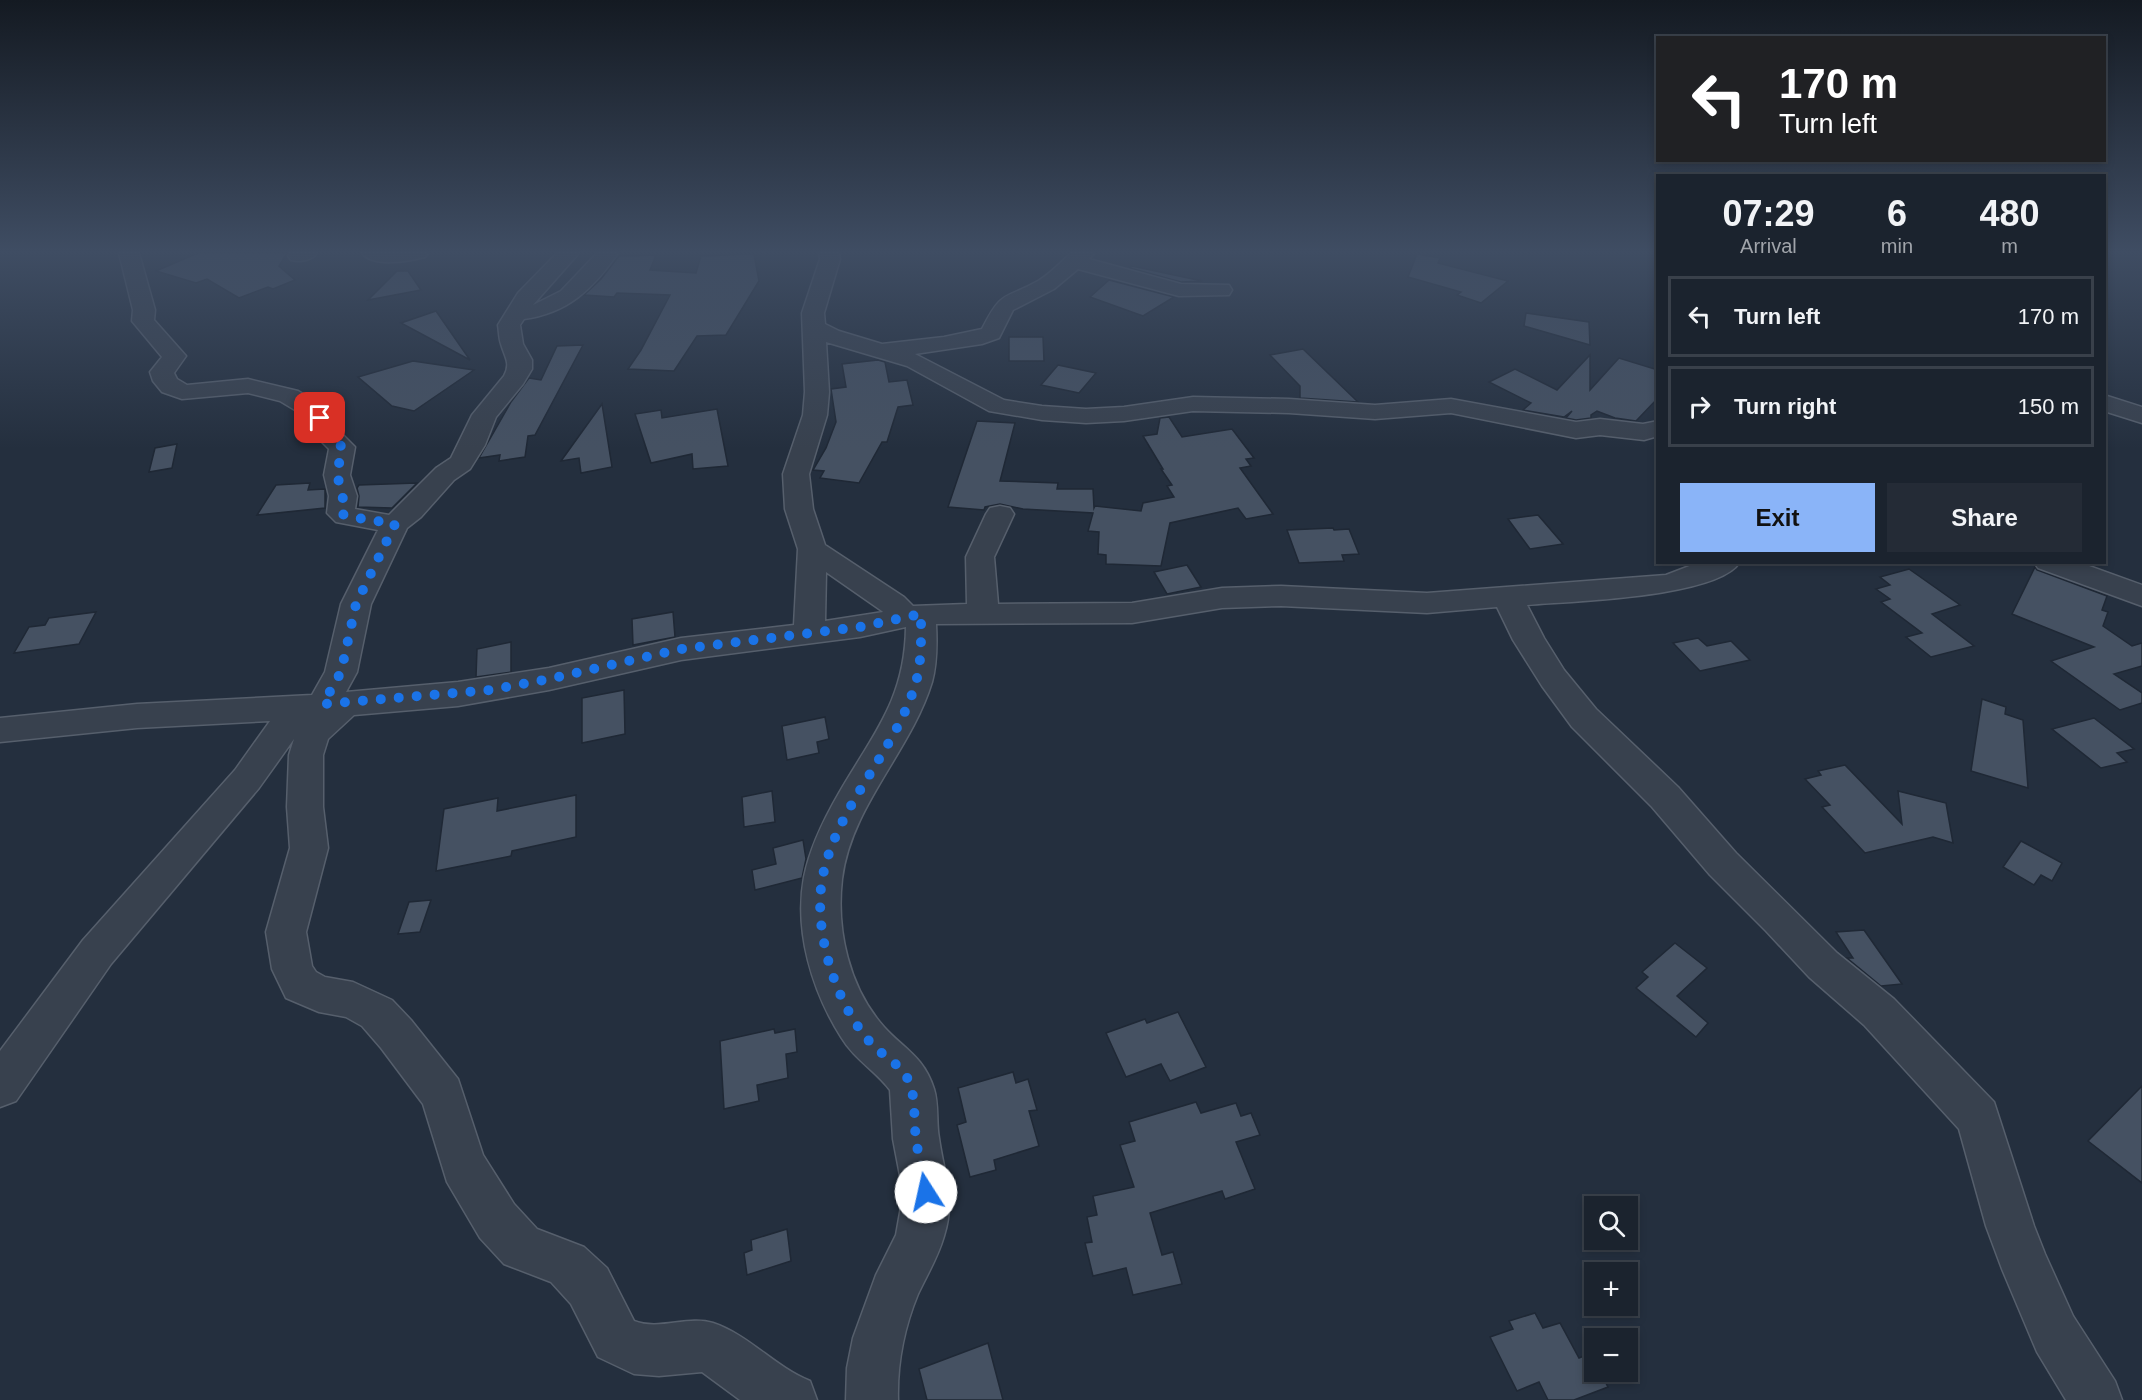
<!DOCTYPE html>
<meta charset="utf-8">
<style>
body{margin:0;font-family:Arial,sans-serif;background:#242b36;color:#f1f3f6;height:100vh;display:flex;flex-direction:column;font-size:22px;white-space:nowrap}
*{box-sizing:border-box;margin:0}
p{font-size:20px;color:#a0a4aa}
.icon{flex:none;width:33px;height:33px;fill:none;stroke:currentColor;stroke-width:2;stroke-linecap:round;stroke-linejoin:round}
.map{position:relative;flex:1;overflow:hidden}
.details{position:absolute;left:1656px;top:174px;width:450px;height:390px;display:flex;flex-direction:column;background:#1b232e;border-radius:0px;box-shadow:0 3px 9px #0003,0 0 0 2px #39404a}
.details>*{flex:none}
.top-card{position:absolute;left:1656px;top:36px;width:450px;height:126px;border-radius:0px;box-shadow:0 3px 9px #0003,0 0 0 2px #39404a;background:#202124;color:#fff;overflow:hidden}
.tools{position:absolute;left:1584px;top:1196px;display:grid;gap:12px}
.tools a{display:grid;place-items:center;width:54px;height:54px;border-radius:0px;background:#1b232e;box-shadow:0 3px 9px #0003,0 0 0 2px #39404a;font-size:30px}
.pin{position:absolute;display:grid;place-items:center;width:51px;height:51px;color:#fff;margin:-26px;border-radius:12px;box-shadow:0 3px 9px #0006}
.me{position:absolute;width:66px;margin:-33px;rotate:350deg;stroke-linejoin:round;filter:drop-shadow(0 0 4px #0008)}
.turn{display:flex;align-items:center;gap:21px;height:126px;padding:0 24px;font-size:27px}
.turn .icon{width:78px;height:78px;stroke-width:2.5}
.turn b{display:block;font-size:42px;line-height:51px}
.eta{display:flex;justify-content:space-evenly;align-items:center;height:102px;text-align:center}
.eta b{font-size:36px;font-weight:800;line-height:42px}
.primary-button{display:flex;gap:12px;margin-top:auto;padding:12px 24px}
.primary-button a{flex:1;height:69px;border-radius:0px;background:#8ab4f8;color:#111;font-size:24px;font-weight:800;line-height:69px;text-align:center}
.primary-button a+a{background:#242b36;color:#f1f3f6}
ul{padding:0;list-style:none}
li{display:flex;align-items:center;gap:18px;height:81px;margin:0 12px 9px;padding:0 12px;border:3px solid #39404a;border-radius:0px}
li div{flex:1}
li b{display:block;font-size:22px}
li em{font-style:normal}
.map>svg:first-child{display:block}
.building{fill:#455162;stroke:#1f2835;stroke-width:1.5}
.lines{fill:none;stroke-linecap:round;stroke-linejoin:round}
.minor-casing{stroke:#565f6c;stroke-width:3}
.minor{fill:#38414e;fill-rule:evenodd}
.route{stroke:#1a73e8;stroke-width:10;stroke-dasharray:0 18}
</style>
<div class="map">
<svg width="2142" height="1400" viewBox="0 0 2142 1400">
<rect width="100%" height="100%" fill="#242f3e"/>
<g class="building">
<polygon points="198,253 287,253 279,266 295,280 273,289 268,287 239,298 207,279 196,283 156,271"/>
<polygon points="754,254 759,281 726,335 697,336 674,371 628,369 641,350 670,295 617,293 614,297 584,295 601,279 619,256 656,255 650,270 696,273 701,256"/>
<polygon points="1417,254 1440,258 1438,263 1508,281 1481,303 1457,295 1461,292 1408,277"/>
<polygon points="1132,266 1202,281 1181,282 1130,268"/>
<polygon points="397,271 408,271 421,290 368,300"/>
<polygon points="1109,280 1174,297 1143,316 1090,297"/>
<polygon points="436,311 470,360 401,323"/>
<polygon points="1526,313 1589,322 1590,345 1524,326"/>
<polygon points="1009,337 1043,337 1044,361 1009,361"/>
<polygon points="583,345 535,435 528,436 525,457 499,461 500,455 479,458 511,402 529,378 541,380 557,346"/>
<polygon points="1303,349 1358,402 1300,398 1300,386 1270,355"/>
<polygon points="1590,355 1590,390 1619,358 1658,370 1658,398 1636,421 1615,418 1597,411 1591,415 1591,418 1576,420 1566,418 1572,411 1564,417 1523,410 1531,403 1489,382 1515,369 1557,390"/>
<polygon points="878,360 885,362 889,382 907,380 913,405 898,407 887,442 882,442 859,483 820,478 824,471 813,470 826,448 836,422 831,389 846,387 842,364"/>
<polygon points="413,361 474,370 414,411 392,406 358,377"/>
<polygon points="1058,365 1096,373 1079,393 1041,385"/>
<polygon points="602,404 612,467 581,473 579,458 561,461"/>
<polygon points="717,409 728,466 693,469 692,454 651,463 635,414 661,410 662,418"/>
<polygon points="1169,417 1182,437 1232,429 1254,458 1246,459 1251,466 1240,468 1273,514 1246,519 1238,508 1170,523 1161,566 1106,564 1106,555 1098,554 1099,532 1088,531 1093,513 1023,509 1000,504 985,507 984,510 948,507 977,421 1015,423 1000,481 1058,483 1057,489 1093,489 1094,508 1095,506 1141,511 1143,503 1174,497 1167,486 1172,485 1161,469 1163,469 1143,436 1157,434 1160,418"/>
<polygon points="177,444 172,468 149,472 155,448"/>
<polygon points="310,483 308,490 325,489 325,508 257,515 276,485"/>
<polygon points="417,483 392,508 358,507 359,496 357,488 359,485"/>
<polygon points="1538,515 1563,544 1530,549 1508,519"/>
<polygon points="1333,528 1334,530 1349,529 1359,554 1342,555 1344,561 1299,563 1287,530"/>
<polygon points="1187,565 1201,587 1167,594 1154,572"/>
<polygon points="2035,567 2037,570 2107,596 2102,610 2108,612 2103,626 2132,646 2142,643 2142,666 2114,674 2142,693 2142,703 2120,710 2051,661 2094,647 2012,614"/>
<polygon points="1909,569 1960,605 1932,614 1974,646 1931,657 1906,637 1922,633 1881,602 1890,599 1876,589 1890,585 1880,577"/>
<polygon points="96,612 79,644 14,653 29,627 45,625 49,618"/>
<polygon points="673,612 675,637 633,645 632,619"/>
<polygon points="1698,638 1707,646 1731,641 1750,660 1700,671 1673,643"/>
<polygon points="511,642 511,672 476,677 477,649"/>
<polygon points="624,690 625,734 582,743 582,698"/>
<polygon points="1982,699 2006,707 2005,714 2023,720 2028,788 1971,771"/>
<polygon points="825,717 829,739 817,742 819,753 787,760 782,726"/>
<polygon points="2094,718 2134,749 2117,753 2127,762 2101,768 2052,729"/>
<polygon points="1845,765 1902,824 1898,791 1946,803 1953,843 1933,837 1865,853 1822,807 1830,805 1805,779 1821,775 1818,771"/>
<polygon points="772,791 775,822 744,827 742,797"/>
<polygon points="576,795 576,837 512,851 511,856 436,871 444,809 498,798 497,811"/>
<polygon points="803,840 806,859 802,878 755,890 752,870 776,864 773,848"/>
<polygon points="2021,841 2062,863 2052,881 2041,875 2034,885 2003,867"/>
<polygon points="431,900 420,932 398,934 409,902"/>
<polygon points="1864,930 1902,984 1881,986 1847,958 1853,958 1836,932"/>
<polygon points="1675,943 1707,968 1677,996 1708,1023 1696,1037 1636,988 1648,977 1642,972"/>
<polygon points="1178,1012 1206,1067 1170,1081 1161,1064 1126,1077 1106,1033 1145,1019 1147,1023"/>
<polygon points="774,1029 775,1033 795,1029 797,1052 786,1054 788,1078 757,1085 759,1101 724,1109 720,1041"/>
<polygon points="1013,1072 1016,1083 1028,1079 1037,1110 1029,1111 1039,1146 994,1160 996,1170 970,1177 957,1125 966,1122 958,1088"/>
<polygon points="2142,1086 2142,1183 2088,1141"/>
<polygon points="1196,1102 1201,1113 1236,1103 1241,1116 1251,1113 1260,1135 1236,1142 1255,1189 1225,1199 1222,1191 1150,1213 1162,1255 1173,1252 1182,1284 1133,1295 1126,1268 1093,1276 1085,1243 1092,1242 1087,1217 1097,1215 1093,1196 1134,1187 1120,1145 1135,1141 1129,1122"/>
<polygon points="787,1229 791,1261 747,1275 744,1253 752,1250 751,1240"/>
<polygon points="1535,1313 1543,1328 1560,1323 1579,1358 1589,1354 1594,1363 1594,1371 1599,1371 1608,1387 1574,1400 1548,1400 1539,1382 1517,1391 1490,1337 1513,1329 1509,1321"/>
<polygon points="988,1343 1003,1400 927,1400 919,1369"/>
</g>
<g class="lines">
<g class="minor-casing">
<g id="minor">
<path d="M119,253h20l16,57 -1,10 32,36 -12,17 3,6 10,6 61,-6 50,12 25,15 9,12 2,8 21,21 -5,28 7,21 -2,13 34,6 47,-47 15,-10 21,-43 32,-39c7,-13 1,-18 -3,-32 -2,-5 -2,-13 -3,-19l20,-32 39,-40h22l-46,52 28,-14 36,-38h21c-25,36 -50,60 -94,66l-4,6 3,19 9,16v9l-9,15 -27,33 -11,28 -15,24 -16,11 -33,37 -14,11 -36,76 -14,68 -11,20 112,-10 91,-14 132,-30 113,-13 4,-76 -13,-40 -2,-35 20,-59 2,-23 -3,-79 18,-54 -1,-6h20l1,6 -16,54 1,11 14,7 43,13 62,-7 38,-8c20,-40 22,-29 56,-48 12,-7 23,-19 33,-28h23l-5,6 92,25 48,1 3,5 -3,5 -50,1 -101,-27 -24,20 -41,21 -14,28 -17,6 -67,10 89,46 38,6 44,3 38,-2 69,-10 96,2 86,6 76,-6 125,23 24,-3 43,5 15,-3v15l-14,4 -44,-5 -24,3 -125,-25 -76,6 -86,-6 -96,-2 -69,10 -38,2 -44,-3 -53,-9 -82,-45 -81,-24 3,50 -2,23 -18,59 4,35 12,36 79,52 9,9 54,-2 -1,-47 20,-43 4,-6 10,-2 10,2 4,6 -20,43 4,47 134,-1 90,-15 59,-2 146,7 239,-18 34,-13h40c-23,36 -170,39 -213,43l17,33 20,32 32,39 82,78 58,66 101,100 57,46 100,103 40,124 11,28 28,62 42,65 7,19h-56l-29,-48 -35,-83 -16,-43 -27,-97 -95,-104 -55,-48 -43,-46 -56,-56 -58,-68 -80,-80 -30,-41 -29,-46 -16,-33 -70,6 -146,-7 -59,2 -90,15 -196,1c1,19 1,40 -4,58 -21,69 -81,124 -90,197 -6,51 7,109 42,148 20,22 40,30 50,62 5,16 2,33 5,49 5,37 17,60 5,98 -6,21 -17,39 -26,58 -14,34 -21,70 -20,106h-52l1,-32 6,-30 23,-63 20,-40 5,-28 1,-21 -9,-47 -3,-49c-14,-19 -36,-31 -49,-53 -29,-46 -47,-106 -37,-160 6,-30 20,-58 35,-84 34,-59 66,-93 67,-166l-46,10 -179,23 -132,30 -91,16 -104,9 -26,24 -5,16v52l5,41 -22,84 6,34 4,6 9,5 28,5 39,18 19,20 47,59 25,76 31,49 23,25 47,18 23,21 27,53c25,10 54,-6 79,2 36,12 62,44 97,58l7,19h-77l-38,-28 -43,4 -25,-2 -36,-17 -27,-53 -20,-22 -47,-18 -24,-26 -33,-56 -24,-78 -42,-56 -19,-22 -16,-9 -27,-5 -33,-14 -14,-29 -6,-37 24,-84 -3,-41 2,-52 5,-16 -35,49 -148,176 -95,137 -16,6v-56l83,-111 152,-170 35,-49 -133,7 -137,14v-24l137,-14 175,-9 13,-23 16,-68 37,-74 -42,-8 -9,-9 2,-17 -5,-21 5,-26 -16,-16 -8,-17 -25,-15 -32,-8 -66,6 -20,-7 -9,-11 -3,-9 12,-15 -30,-36 1,-11zM826,572l56,39 1,1 -58,9z"/>
<path d="M290,253h27c-6,8 -17,9 -26,7l-3,-4z"/>
<path d="M362,253h66l-3,4c-16,4 -52,11 -63,-4z"/>
<polygon points="2104,395 2142,407 2142,423 2104,411"/>
<polygon points="2034,562 2078,562 2142,585 2142,606 2038,568"/>
</g>
</g>
<use href="#minor" class="minor"/>
</g>
<linearGradient id="sky" x2="0" y2="1"><stop stop-color="#141a22"/><stop offset="0.56" stop-color="#3f4d63"/><stop offset="1" stop-color="#3f4d63" stop-opacity="0"/></linearGradient>
<rect width="2142" height="449" fill="url(#sky)"/>
<g class="lines">
<path class="route" d="M320,418l2,10 20,19 -5,28 6,21 -2,17 5,3 49,8 -39,80 -15,68 -18,32 167,-14 59,-11 132,-30 179,-22 61,-13c0,22 1,46 -5,68 -20,69 -78,122 -93,193 -11,52 11,126 46,166 11,13 28,21 37,35 11,17 7,43 10,62 2,18 7,36 10,54"/>
</g>
</svg>
<div class="tools">
<a><svg class="icon" aria-label="search" viewBox="0 0 24 24"><circle cx="10" cy="10" r="6"/><path d="M15 15l6 6"/></svg></a>
<a>+</a>
<a>−</a>
</div>
<div class="pin" style="left:320px;top:418px;background:#d93025"><svg class="icon" aria-label="arrive" viewBox="0 0 24 24"><path d="M6 21V4h12l-3 4 3 4H6"/></svg></div>
<svg class="me" style="left:926px;top:1192px" viewBox="-20 -20 40 40"><circle r="19" fill="#fff"/><path d="M0-13L10 11 0 6-10 11z" fill="#1a73e8"/></svg>
<div class="top-card">
<div class="turn"><svg class="icon" aria-label="left" viewBox="0 0 24 24"><path d="M17 20v-9H6M10 6l-5 5 5 5"/></svg><div><b>170 m</b>Turn left</div></div>
</div>
<section class="details">
<div class="eta">
<div><b>07:29</b><p>Arrival</p></div>
<div><b>6</b><p>min</p></div>
<div><b>480</b><p>m</p></div>
</div>
<ul>
<li><svg class="icon" aria-label="left" viewBox="0 0 24 24"><path d="M17 20v-9H6M10 6l-5 5 5 5"/></svg><div><b>Turn left</b></div><em>170 m</em></li>
<li><svg class="icon" aria-label="right" viewBox="0 0 24 24"><path d="M7 20v-9h11M14 6l5 5-5 5"/></svg><div><b>Turn right</b></div><em>150 m</em></li>
</ul>
<div class="primary-button"><a>Exit</a><a>Share</a></div>
</section>
</div>
